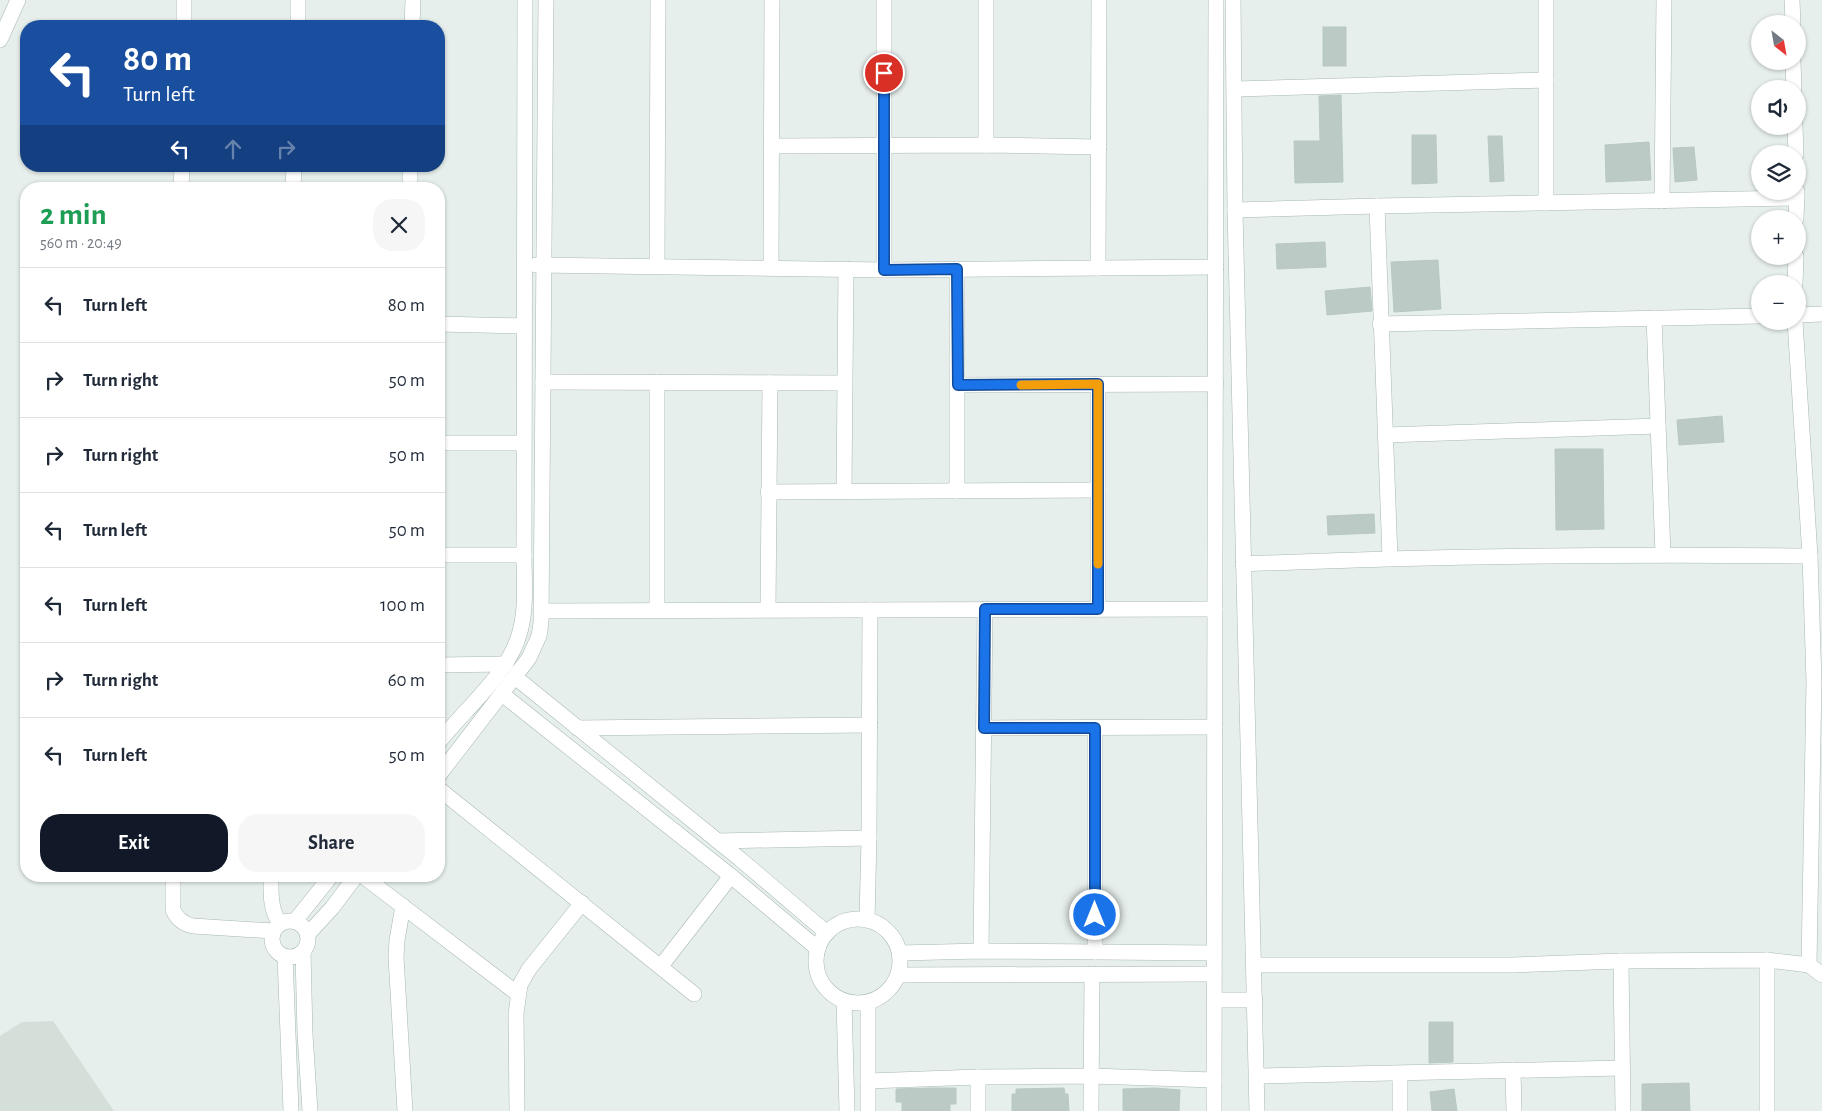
<!DOCTYPE html>
<meta charset="utf-8">
<style>
body{margin:0;font-family:"Alegreya Sans",sans-serif;background:#f6f6f7;color:#1f2937;height:100vh;display:flex;flex-direction:column;font-size:19px;white-space:nowrap}
*{box-sizing:border-box;margin:0}
p{font-size:16px;color:#747a83}
.icon{flex:none;width:28px;height:28px;fill:none;stroke:currentColor;stroke-width:2;stroke-linecap:round;stroke-linejoin:round}
.map{position:relative;flex:1;overflow:hidden}
.side{position:absolute;left:20px;top:182px;width:425px;height:700px;display:flex;flex-direction:column;background:#fff;border-radius:20px;box-shadow:0 1px 4px #0004}
.side>*{flex:none}
.banner{position:absolute;left:20px;top:20px;width:425px;height:152px;border-radius:20px;box-shadow:0 1px 4px #0004;background:#1a4fa0;color:#fff;overflow:hidden}
.needle{width:32px;rotate:149deg}
.fabs{position:absolute;left:1751px;top:15px;display:grid;gap:10px}
.fabs a{display:grid;place-items:center;width:55px;height:55px;border-radius:50%;background:#fff;box-shadow:0 1px 4px #0004;font-size:25px}
.pin{position:absolute;display:grid;place-items:center;width:42px;height:42px;color:#fff;margin:-21px;border:2px solid #fff;border-radius:50%;box-shadow:0 1px 5px #0007}
.me{position:absolute;width:55px;margin:-28px;rotate:0deg;stroke-linejoin:round;filter:drop-shadow(0 0 4px #0008)}
.turn{display:flex;align-items:center;gap:18px;height:105px;padding:0 20px;font-size:22px}
.turn .icon{width:65px;height:65px;stroke-width:2.5}
.turn b{display:block;font-size:35px;line-height:42px}
.lanes{display:flex;align-items:center;height:48px;padding:0 20px;background:#0003;justify-content:center;gap:25px;direction:ltr}
.lanes .off{opacity:.35}
.round{display:grid;place-items:center;flex:none;width:52px;height:52px;border-radius:20px;background:#f6f6f7}
.summary{display:flex;align-items:center;justify-content:space-between;height:85px;padding:0 20px}
h1{font-size:30px;font-weight:600;line-height:38px;color:#1e9e55}
.action{display:flex;gap:10px;margin-top:auto;padding:10px 20px}
.action a{flex:1;height:58px;border-radius:20px;background:#111827;color:#fff;font-size:20px;font-weight:600;line-height:58px;text-align:center}
.action a+a{background:#f6f6f7;color:#1f2937}
ul{padding:0;list-style:none}
li{display:flex;align-items:center;gap:15px;height:75px;padding:0 20px;border-top:1px solid #e0e1e3}
li div{flex:1}
li b{display:block;font-size:19px}
li em{font-style:normal}
.map>svg:first-child{display:block}
.built{fill:#d4dfda}
.building{fill:#bbcac4;stroke:#b8c9c2}
.lines{fill:none;stroke-linecap:round;stroke-linejoin:round}
.minor-casing{stroke:#a8b8b2;stroke-width:16}
.minor{stroke:#fff;stroke-width:15}
.route-casing{stroke:#114b97;stroke-width:12}
.route{stroke:#1a73e8;stroke-width:9}
.slow{stroke:#f59e0b;stroke-width:9}
</style>
<div class="map">
<svg width="1822" height="1111" viewBox="0 0 1822 1111">
<rect width="100%" height="100%" fill="#e6efeb"/>
<polygon class="built" points="53,1021 114,1111 0,1111 0,1036 22,1022"/>
<g class="building">
<rect x="1323" y="27" width="23" height="39"/>
<polygon points="1341,95 1343,182 1295,183 1294,141 1320,141 1319,96"/>
<polygon points="1412,135 1436,135 1437,183 1412,184"/>
<polygon points="1488,136 1502,136 1504,181 1490,182"/>
<polygon points="1649,142 1651,180 1606,182 1605,145"/>
<polygon points="1694,147 1697,180 1675,182 1673,148"/>
<polygon points="1325,242 1326,267 1277,269 1276,244"/>
<polygon points="1438,260 1441,309 1394,312 1391,262"/>
<polygon points="1370,287 1372,311 1327,315 1325,291"/>
<polygon points="1722,416 1724,442 1679,445 1677,420"/>
<polygon points="1555,449 1603,449 1604,529 1556,530"/>
<polygon points="1374,514 1375,533 1328,535 1327,516"/>
<polygon points="1429,1022 1453,1022 1453,1062 1429,1063"/>
<polygon points="1689,1083 1690,1111 1642,1111 1642,1084"/>
<polygon points="930,1088 956,1088 956,1104 950,1104 950,1111 902,1111 902,1102 896,1102 896,1089"/>
<polygon points="1064,1088 1065,1094 1068,1094 1069,1111 1012,1111 1012,1094 1016,1094 1016,1089"/>
<polygon points="1155,1088 1180,1090 1179,1111 1123,1111 1123,1089"/>
<polygon points="1454,1089 1457,1111 1432,1111 1430,1092"/>
</g>
<g class="lines">
<g class="minor-casing">
<g id="minor">
<polyline points="1233,0 1235,210 1257,1111"/>
<polyline points="1546,0 1546,203"/>
<polyline points="1792,0 1793,24"/>
<polyline points="184,26 184,0"/>
<polyline points="298,26 298,0"/>
<polyline points="412,26 413,0"/>
<polyline points="0,40 18,0"/>
<polyline points="1793,61 1794,89"/>
<polyline points="1235,89 1546,80"/>
<polyline points="1795,126 1796,154"/>
<polyline points="986,145 986,0"/>
<polyline points="772,146 986,145 1099,147"/>
<polyline points="181,189 182,166"/>
<polyline points="293,189 294,166"/>
<polyline points="410,189 410,166"/>
<polyline points="1662,201 1664,0"/>
<polyline points="1377,206 1390,558"/>
<polyline points="1235,210 1377,206 1797,198"/>
<polyline points="1796,219 1797,191"/>
<polyline points="536,265 884,270 1216,267"/>
<polyline points="657,266 658,0"/>
<polyline points="771,268 772,0"/>
<polyline points="1098,268 1099,0"/>
<polyline points="884,270 884,0"/>
<polyline points="1795,284 1796,256"/>
<polyline points="1798,315 1822,314"/>
<polyline points="1654,318 1663,554"/>
<polyline points="1795,321 1810,556 1814,682 1809,965"/>
<polyline points="439,324 524,326"/>
<polyline points="1380,324 1760,316"/>
<polyline points="543,382 844,383"/>
<polyline points="1098,384 1098,609"/>
<polyline points="958,385 1216,384"/>
<polyline points="1386,435 1658,426"/>
<polyline points="439,443 523,443"/>
<polyline points="844,491 846,269"/>
<polyline points="957,491 957,269"/>
<polyline points="768,492 1098,490"/>
<polyline points="439,555 524,555"/>
<path d="M1243,564c189,-8 378,-10 567,-8"/>
<polyline points="657,610 657,382"/>
<polyline points="768,610 770,383"/>
<polyline points="542,611 1215,609"/>
<polyline points="439,665 506,664"/>
<polyline points="515,677 740,859 827,933"/>
<polyline points="502,694 731,876 818,949"/>
<polyline points="577,728 870,725"/>
<polyline points="984,728 1215,727"/>
<polyline points="1095,728 1095,952"/>
<path d="M439,742c25,-32 69,-68 80,-107 8,-25 5,-54 5,-80l1,-555"/>
<polyline points="439,775 529,658 539,636 541,623 546,0"/>
<polyline points="439,789 694,994"/>
<polyline points="718,841 869,838"/>
<path d="M173,876v34c4,9 10,14 20,16l80,5"/>
<path d="M271,876c0,18 -1,33 9,48"/>
<polyline points="363,876 518,994"/>
<polyline points="403,906 397,940 396,957 405,1111"/>
<circle cx="858" cy="961" r="42"/>
<polyline points="867,920 869,838 870,610"/>
<circle cx="290" cy="939" r="18"/>
<polyline points="295,921 331,876"/>
<polyline points="308,934 332,908 356,876"/>
<polyline points="981,951 985,609"/>
<polyline points="303,952 305,1034 310,1111"/>
<polyline points="900,953 981,951 1214,953"/>
<polyline points="285,957 291,1111"/>
<polyline points="1767,960 1767,1111"/>
<polyline points="1621,961 1623,1111"/>
<polyline points="1255,965 1513,965 1621,961 1767,960 1809,965 1822,975"/>
<polyline points="661,966 731,876"/>
<polyline points="898,975 1214,974"/>
<polyline points="1215,1000 1255,1000"/>
<polyline points="844,1001 847,1111"/>
<polyline points="868,1002 868,1111"/>
<polyline points="1513,1070 1514,1111"/>
<polyline points="1400,1074 1400,1111"/>
<polyline points="1257,1076 1622,1068"/>
<polyline points="978,1077 978,1111"/>
<polyline points="868,1081 978,1077 1091,1076 1214,1080"/>
<polyline points="517,1111 516,1014 520,985 529,969 582,903"/>
<polyline points="1091,1111 1092,974"/>
<polyline points="1214,1111 1216,0"/>
</g>
</g>
<use href="#minor" class="minor"/>
</g>
<g class="lines">
<g class="route-casing">
<polyline id="route" points="884,73 884,270 957,269 958,385 1098,384 1098,609 985,609 984,728 1095,728 1095,915"/>
</g>
<use href="#route" class="route"/>
<polyline class="slow" points="1021,385 1098,384 1098,564"/>
</g>
</svg>
<div class="fabs">
<a><svg class="needle" viewBox="-14 -14 28 28"><path d="M0-13l5 13h-10z" fill="#e53935"/><path d="M0 13l5-13h-10z" fill="#747a83"/></svg></a>
<a><svg class="icon" aria-label="sound" viewBox="0 0 24 24"><path d="M4 9h4l5-4v14l-5-4H4zM17 9q2 3 0 6"/></svg></a>
<a><svg class="icon" aria-label="layers" viewBox="0 0 24 24"><path d="M12 4l9 5-9 5-9-5zM3 14l9 5 9-5"/></svg></a>
<a>+</a>
<a>−</a>
</div>
<div class="pin" style="left:884px;top:73px;background:#d93025"><svg class="icon" aria-label="arrive" viewBox="0 0 24 24"><path d="M6 21V4h12l-3 4 3 4H6"/></svg></div>
<svg class="me" style="left:1095px;top:915px" viewBox="-20 -20 40 40"><circle r="17" fill="#1a73e8" stroke="#fff" stroke-width="3"/><path d="M0-11L8 9 0 5-8 9z" fill="#fff"/></svg>
<div class="banner">
<div class="turn"><svg class="icon" aria-label="left" viewBox="0 0 24 24"><path d="M17 20v-9H6M10 6l-5 5 5 5"/></svg><div><b>80 m</b>Turn left</div></div>
<div class="lanes"><svg class="icon" aria-label="left" viewBox="0 0 24 24"><path d="M17 20v-9H6M10 6l-5 5 5 5"/></svg><svg class="icon off" aria-label="ahead" viewBox="0 0 24 24"><path d="M12 20V5M6 11l6-6 6 6"/></svg><svg class="icon off" aria-label="right" viewBox="0 0 24 24"><path d="M7 20v-9h11M14 6l5 5-5 5"/></svg></div>
</div>
<section class="side">
<div class="summary"><div><h1>2 min</h1><p>560 m · 20:49</p></div><a class="round"><svg class="icon" aria-label="close" viewBox="0 0 24 24"><path d="M6 6l12 12M18 6L6 18"/></svg></a></div>
<ul>
<li><svg class="icon" aria-label="left" viewBox="0 0 24 24"><path d="M17 20v-9H6M10 6l-5 5 5 5"/></svg><div><b>Turn left</b></div><em>80 m</em></li>
<li><svg class="icon" aria-label="right" viewBox="0 0 24 24"><path d="M7 20v-9h11M14 6l5 5-5 5"/></svg><div><b>Turn right</b></div><em>50 m</em></li>
<li><svg class="icon" aria-label="right" viewBox="0 0 24 24"><path d="M7 20v-9h11M14 6l5 5-5 5"/></svg><div><b>Turn right</b></div><em>50 m</em></li>
<li><svg class="icon" aria-label="left" viewBox="0 0 24 24"><path d="M17 20v-9H6M10 6l-5 5 5 5"/></svg><div><b>Turn left</b></div><em>50 m</em></li>
<li><svg class="icon" aria-label="left" viewBox="0 0 24 24"><path d="M17 20v-9H6M10 6l-5 5 5 5"/></svg><div><b>Turn left</b></div><em>100 m</em></li>
<li><svg class="icon" aria-label="right" viewBox="0 0 24 24"><path d="M7 20v-9h11M14 6l5 5-5 5"/></svg><div><b>Turn right</b></div><em>60 m</em></li>
<li><svg class="icon" aria-label="left" viewBox="0 0 24 24"><path d="M17 20v-9H6M10 6l-5 5 5 5"/></svg><div><b>Turn left</b></div><em>50 m</em></li>
</ul>
<div class="action"><a>Exit</a><a>Share</a></div>
</section>
</div>
